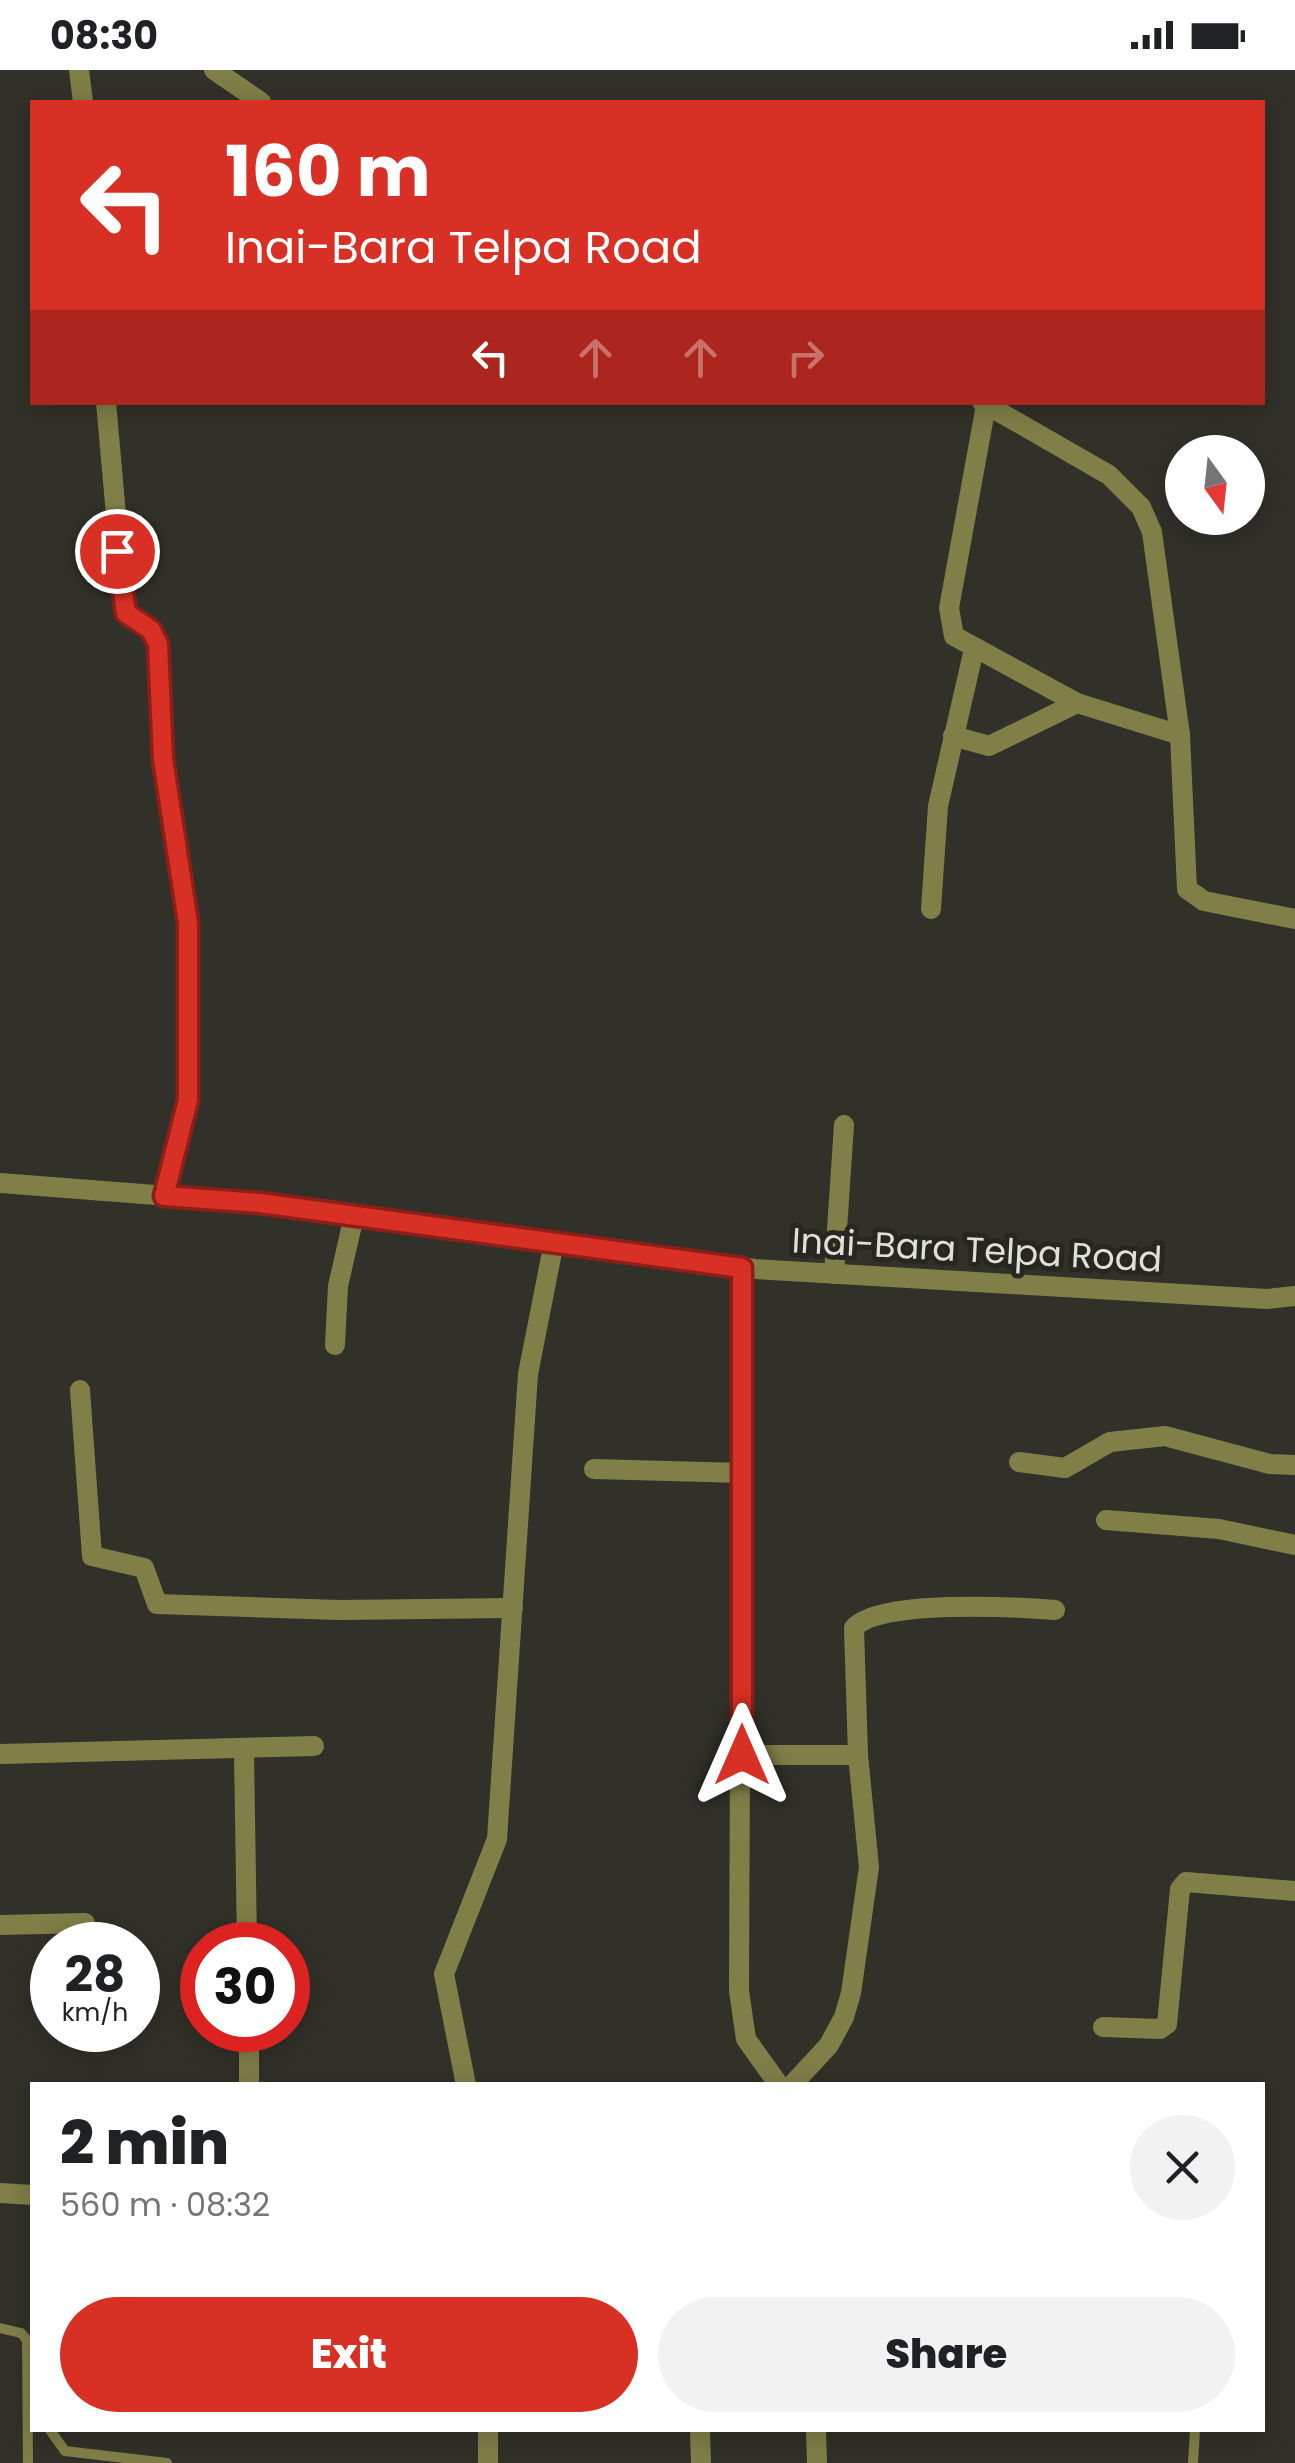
<!DOCTYPE html>
<meta charset="utf-8">
<style>
body{margin:0;font-family:Poppins,sans-serif;background:#f2f2f2;color:#202124;height:100vh;display:flex;flex-direction:column;font-size:38px;white-space:nowrap}
*{box-sizing:border-box;margin:0}
p{font-size:32px;color:#757577}
.icon{flex:none;width:55px;height:55px;fill:none;stroke:currentColor;stroke-width:2;stroke-linecap:round;stroke-linejoin:round}
.map{position:relative;flex:1;overflow:hidden}
.drawer{position:absolute;left:30px;top:2012px;width:1235px;height:350px;display:flex;flex-direction:column;background:#fff;border-radius:0px;box-shadow:0 5px 25px #0003}
.drawer>*{flex:none}
.guide{position:absolute;left:30px;top:30px;width:1235px;height:305px;border-radius:0px;box-shadow:0 5px 25px #0003;background:#d93025;color:#fff;overflow:hidden}
.needle{width:65px;rotate:165deg}
.tools{position:absolute;left:1165px;top:365px;display:grid;gap:20px}
.tools a{display:grid;place-items:center;width:100px;height:100px;border-radius:50%;background:#fff;box-shadow:0 5px 25px #0003;font-size:50px}
.speed{position:absolute;left:30px;top:1852px;display:flex;gap:20px;font-size:50px;font-weight:700;text-align:center}
.speed>*{display:grid;place-content:center;width:130px;height:130px;border-radius:50%;background:#fff;box-shadow:0 5px 25px #0003;line-height:1}
.speed small{font-size:25px;font-weight:400}
.speed .limit{border:15px solid #d22;background:#fff;color:#111}
.pin{position:absolute;display:grid;place-items:center;width:85px;height:85px;color:#fff;margin:-42px;border:5px solid #fff;border-radius:50%;box-shadow:0 2px 10px #0007}
.me{position:absolute;width:110px;margin:-55px;rotate:0deg;stroke-linejoin:round;filter:drop-shadow(0 0 8px #0008)}
.turn{display:flex;align-items:center;gap:35px;height:210px;padding:0 30px;font-size:45px}
.turn .icon{width:130px;height:130px;stroke-width:2.5}
.turn b{display:block;font-size:70px;line-height:85px}
.lanes{display:flex;align-items:center;height:95px;padding:0 30px;background:#0003;justify-content:center;gap:50px;direction:ltr}
.lanes .off{opacity:.35}
.round{display:grid;place-items:center;flex:none;width:105px;height:105px;border-radius:52px;background:#f2f2f2}
.head{display:flex;align-items:center;justify-content:space-between;height:170px;padding:0 30px}
h1{font-size:60px;font-weight:800;line-height:75px}
.action{display:flex;gap:20px;margin-top:auto;padding:20px 30px}
.action a{flex:1;height:115px;border-radius:60px;background:#d93025;color:#fff;font-size:40px;font-weight:800;line-height:115px;text-align:center}
.action a+a{background:#f2f2f2;color:#202124}
.status{display:flex;justify-content:space-between;align-items:center;height:70px;padding:0 50px;background:#fff;direction:ltr}
.status svg{height:28px;fill:currentColor}
.map>svg:first-child{display:block}
.lines{fill:none;stroke-linecap:round;stroke-linejoin:round}
.service{stroke:#807f48;stroke-width:10}
.minor{stroke:#807f48;stroke-width:20}
.tertiary{stroke:#807f48;stroke-width:20}
.route-casing{stroke:#8d1f18;stroke-width:25}
.route{stroke:#d93025;stroke-width:18}
.labels{text-anchor:middle;stroke-width:10;stroke-linejoin:round;paint-order:stroke}
.street-label{font-size:35px;fill:#e0e0db;stroke:#27271f}
</style>
<div class="status"><b>08:30</b><svg viewBox="0 0 49 12"><path d="M0 12V9h3v3zM5 12V6h3v6zM10 12V3h3v9zM15 12V0h3v12zM26 1h20v11H26zM47 4h2v5h-2z"/></svg></div>
<div class="map">
<svg width="1295" height="2393" viewBox="0 0 1295 2393">
<rect width="100%" height="100%" fill="#313129"/>
<g class="lines">
<g class="service">
<polyline points="0,2258 21,2263 27,2270 28,2393"/>
<polyline points="50,2360 65,2381 167,2393"/>
<polyline points="1193,2393 1195,2360"/>
</g>
<g class="minor">
<polyline points="79,0 83,32"/>
<polyline points="214,0 261,32"/>
<path d="M106,332l18,203c6,21 28,19 34,39l5,115 24,164 1,177 -24,95"/>
<polyline points="982,332 1109,405 1141,437 1152,462 1180,665 1187,819 1204,831 1295,849"/>
<polyline points="986,335 949,538 954,566 1077,633 1180,665"/>
<polyline points="953,666 989,676 1077,633"/>
<polyline points="931,839 938,736 974,579"/>
<polyline points="742,1198 739,1921 746,1969 779,2015"/>
<polyline points="834,1204 844,1055"/>
<polyline points="335,1275 338,1216 354,1146"/>
<polyline points="80,1320 92,1486 144,1498 157,1534 340,1540 513,1538"/>
<polyline points="1019,1392 1065,1398 1110,1372 1165,1366 1270,1394 1295,1395"/>
<polyline points="594,1399 742,1403"/>
<polyline points="1106,1450 1219,1459 1295,1475"/>
<polyline points="244,1681 247,1875"/>
<polyline points="0,1684 314,1676"/>
<polyline points="742,1685 858,1685"/>
<polyline points="0,1855 85,1853"/>
<polyline points="1103,1957 1160,1959 1167,1954 1180,1819 1186,1812 1295,1821"/>
<polyline points="249,1960 249,2015"/>
<polyline points="466,2015 444,1904 497,1769 528,1304 554,1172"/>
<path d="M792,2015l37,-40 15,-28 7,-24 18,-126 -11,-112 -4,-127c24,-29 162,-21 201,-18"/>
<polyline points="0,2123 32,2125"/>
<polyline points="700,2360 701,2393"/>
<polyline points="816,2360 817,2393"/>
<polyline points="488,2393 488,2360"/>
</g>
<polyline class="tertiary" points="0,1113 260,1133 755,1199 1267,1229 1295,1226"/>
</g>
<g class="lines">
<g class="route-casing">
<polyline id="route" points="117,481 126,543 151,560 158,574 163,689 188,853 188,1030 164,1126 260,1133 742,1198 742,1685"/>
</g>
<use href="#route" class="route"/>
</g>
<g class="labels">
<g class="street-label">
<text transform="translate(977 1180) rotate(3)" y="12">Inai-Bara Telpa Road</text>
</g>
</g>
</svg>
<div class="tools">
<a><svg class="needle" viewBox="-14 -14 28 28"><path d="M0-13l5 13h-10z" fill="#e53935"/><path d="M0 13l5-13h-10z" fill="#757577"/></svg></a>
</div>
<div class="speed"><div>28<small>km/h</small></div><div class="limit">30</div></div>
<div class="pin" style="left:117px;top:481px;background:#d93025"><svg class="icon" aria-label="arrive" viewBox="0 0 24 24"><path d="M6 21V4h12l-3 4 3 4H6"/></svg></div>
<svg class="me" style="left:742px;top:1685px" viewBox="-20 -20 40 40"><path d="M0-17L14 15 0 8-14 15z" fill="#d93025" stroke="#fff" stroke-width="4"/></svg>
<div class="guide">
<div class="turn"><svg class="icon" aria-label="left" viewBox="0 0 24 24"><path d="M17 20v-9H6M10 6l-5 5 5 5"/></svg><div><b>160 m</b>Inai-Bara Telpa Road</div></div>
<div class="lanes"><svg class="icon" aria-label="left" viewBox="0 0 24 24"><path d="M17 20v-9H6M10 6l-5 5 5 5"/></svg><svg class="icon off" aria-label="ahead" viewBox="0 0 24 24"><path d="M12 20V5M6 11l6-6 6 6"/></svg><svg class="icon off" aria-label="ahead" viewBox="0 0 24 24"><path d="M12 20V5M6 11l6-6 6 6"/></svg><svg class="icon off" aria-label="right" viewBox="0 0 24 24"><path d="M7 20v-9h11M14 6l5 5-5 5"/></svg></div>
</div>
<section class="drawer">
<div class="head"><div><h1>2 min</h1><p>560 m · 08:32</p></div><a class="round"><svg class="icon" aria-label="close" viewBox="0 0 24 24"><path d="M6 6l12 12M18 6L6 18"/></svg></a></div>
<div class="action"><a>Exit</a><a>Share</a></div>
</section>
</div>
